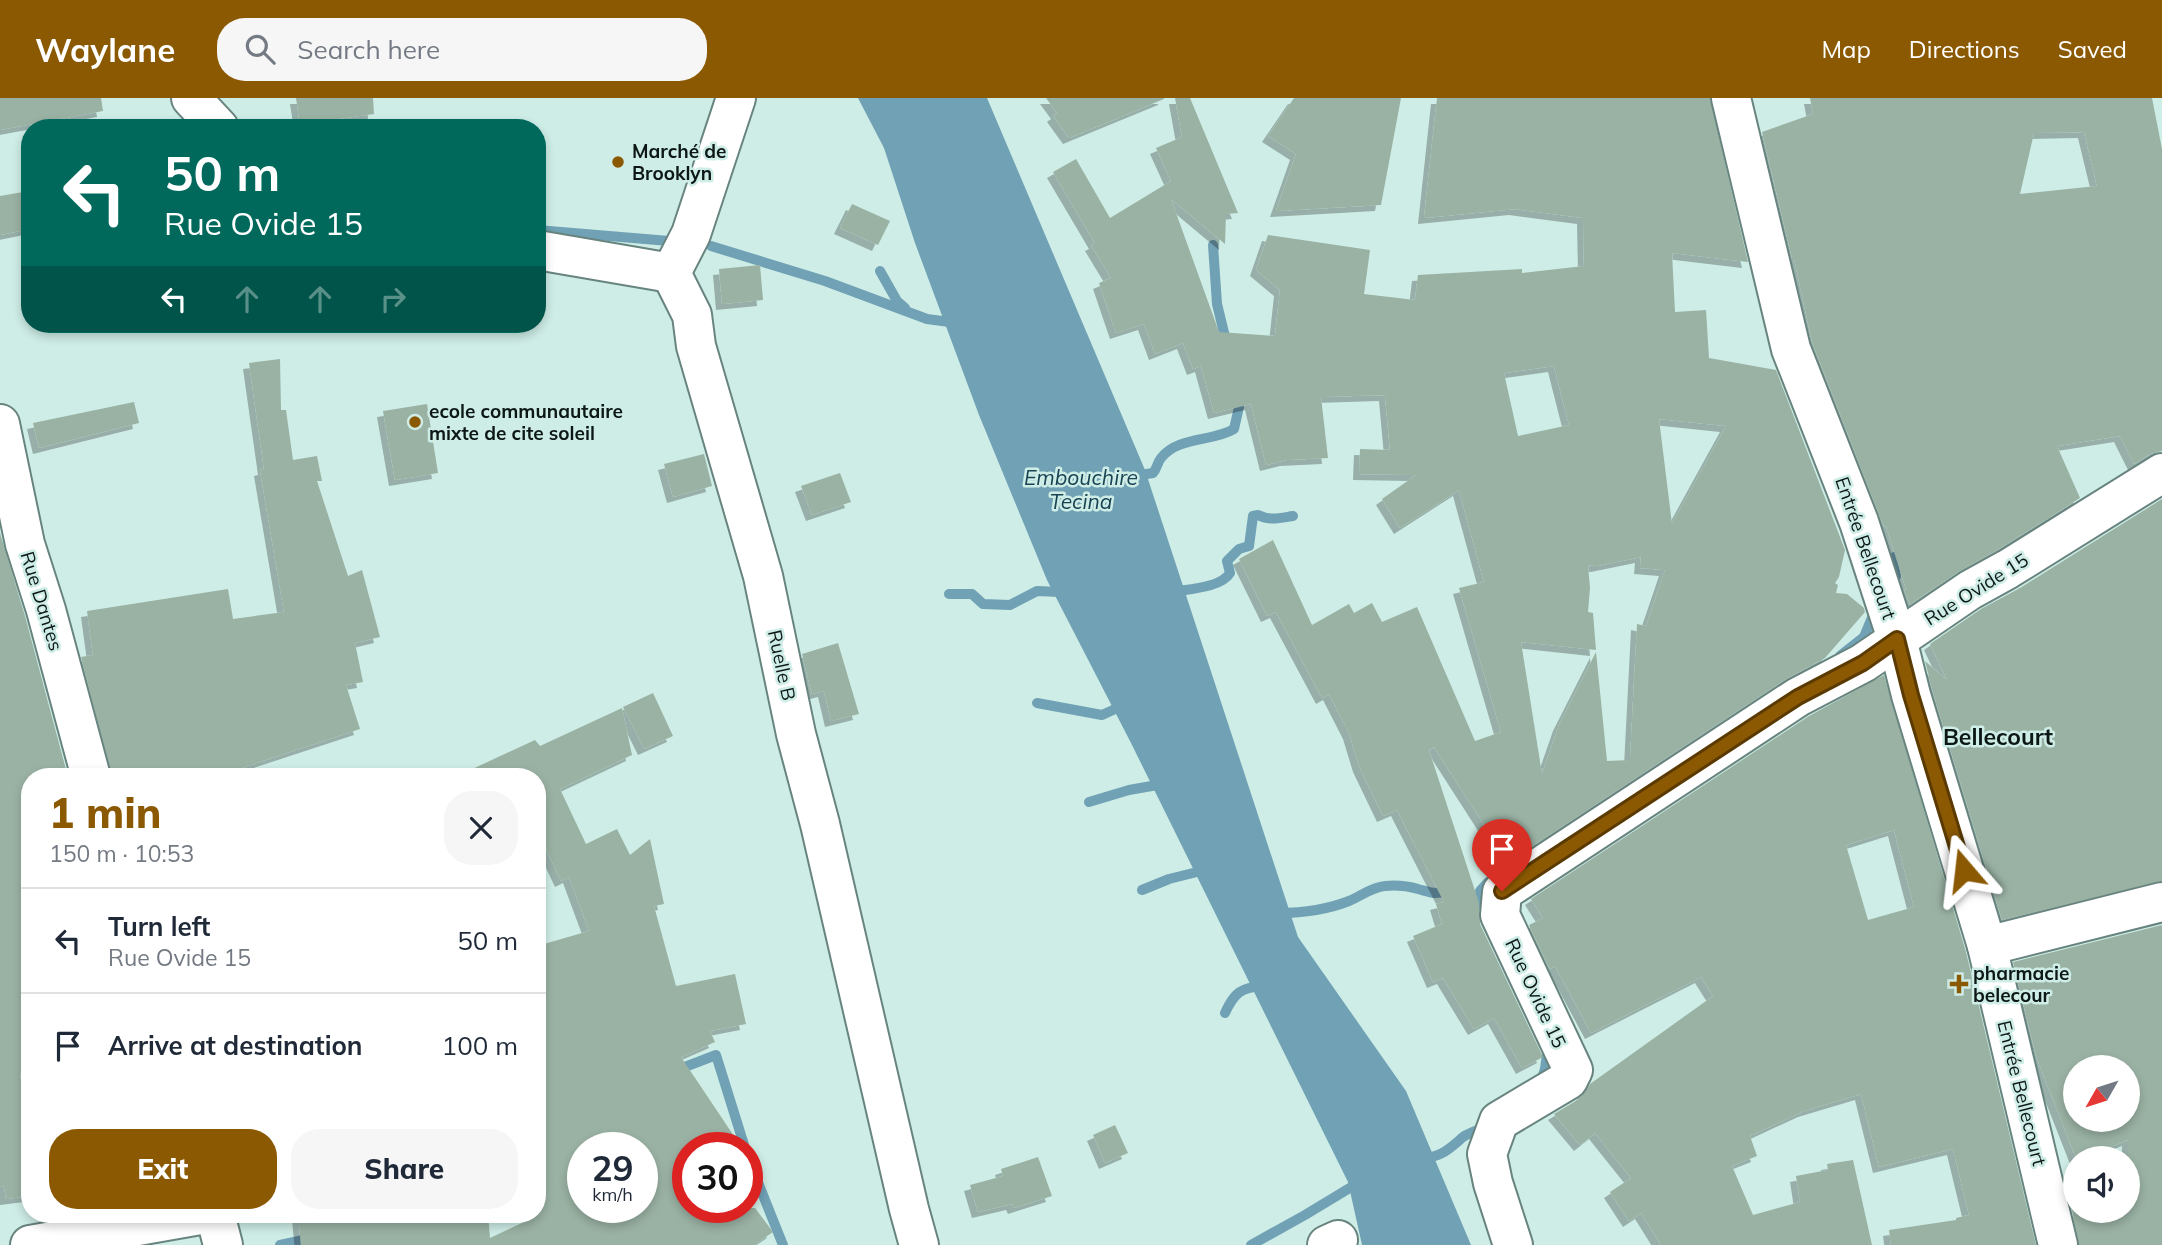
<!DOCTYPE html>
<meta charset="utf-8">
<style>
body{margin:0;font-family:Mulish,sans-serif;background:#f6f6f7;color:#1f2937;height:100vh;display:flex;flex-direction:column;font-size:26px;white-space:nowrap}
*{box-sizing:border-box;margin:0}
p{font-size:23px;color:#747a83}
.icon{flex:none;width:38px;height:38px;fill:none;stroke:currentColor;stroke-width:2;stroke-linecap:round;stroke-linejoin:round}
.map{position:relative;flex:1;overflow:hidden}
.side{position:absolute;left:21px;top:670px;width:525px;height:455px;display:flex;flex-direction:column;background:#fff;border-radius:28px;box-shadow:0 4px 10px #0003}
.side>*{flex:none}
.hud{position:absolute;left:21px;top:21px;width:525px;height:214px;border-radius:28px;box-shadow:0 4px 10px #0003;background:#00695c;color:#fff;overflow:hidden}
.needle{width:46px;rotate:231deg}
.controls{position:absolute;left:2063px;top:957px;display:grid;gap:14px}
.controls a{display:grid;place-items:center;width:77px;height:77px;border-radius:50%;background:#fff;box-shadow:0 4px 10px #0003;font-size:35px}
.speed{position:absolute;left:567px;top:1034px;display:flex;gap:14px;font-size:35px;font-weight:700;text-align:center}
.speed>*{display:grid;place-content:center;width:91px;height:91px;border-radius:50%;background:#fff;box-shadow:0 4px 10px #0003;line-height:1}
.speed small{font-size:18px;font-weight:400}
.speed .limit{border:10px solid #d22;background:#fff;color:#111}
.pin{position:absolute;display:grid;place-items:center;width:60px;height:60px;color:#fff;margin:-72px -30px;border-radius:50% 50% 50% 0;rotate:-45deg;box-shadow:0 0 7px #0007}
.pin .icon{rotate:45deg}
.me{position:absolute;width:77px;margin:-38px;rotate:343deg;stroke-linejoin:round;filter:drop-shadow(0 0 5px #0008)}
.turn{display:flex;align-items:center;gap:24px;height:147px;padding:0 28px;font-size:32px}
.turn .icon{width:91px;height:91px;stroke-width:2.5}
.turn b{display:block;font-size:49px;line-height:60px}
.lanes{display:flex;align-items:center;height:66px;padding:0 28px;background:#0003;justify-content:center;gap:35px;direction:ltr}
.lanes .off{opacity:.35}
.round{display:grid;place-items:center;flex:none;width:74px;height:74px;border-radius:28px;background:#f6f6f7}
.overview{display:flex;align-items:center;justify-content:space-between;height:119px;padding:0 28px}
h1{font-size:42px;font-weight:800;line-height:52px;color:#8b5902}
.primary-button{display:flex;gap:14px;margin-top:auto;padding:14px 28px}
.primary-button a{flex:1;height:80px;border-radius:28px;background:#8b5902;color:#fff;font-size:28px;font-weight:800;line-height:80px;text-align:center}
.primary-button a+a{background:#f6f6f7;color:#1f2937}
ul{padding:0;list-style:none}
li{display:flex;align-items:center;gap:21px;height:105px;padding:0 28px;border-top:2px solid #e0e1e3}
li div{flex:1}
li b{display:block;font-size:26px}
li em{font-style:normal}
header{display:flex;align-items:center;gap:42px;box-sizing:border-box;height:98px;padding:0 35px;background:#8b5902;color:#fff}
header strong{font-size:33px}
nav{display:flex;gap:38px;margin-inline-start:auto;font-size:24px}
.search{width:490px;height:63px;background:#f6f6f7;display:flex;align-items:center;gap:18px;box-sizing:border-box;padding:0 24px;border-radius:28px;color:#747a83;font-size:26px}
.map>svg:first-child{display:block}
.water{fill:#70a1b5}
.lines{fill:none;stroke-linecap:round;stroke-linejoin:round}
.stream{stroke:#70a1b5;stroke-width:10}
.building{fill:#9ab2a4;fill-rule:evenodd;filter:url(#shadow)}
.minor-casing{stroke:#68847f;stroke-width:42}
.minor{stroke:#fff;stroke-width:38}
.route-casing{stroke:#5a3a01;stroke-width:18}
.route{stroke:#8b5902;stroke-width:12}
.poi-dot{fill:#8b5902;stroke:#ceede6;stroke-width:2.5}
.labels{text-anchor:middle;stroke-width:5;stroke-linejoin:round;paint-order:stroke}
.poi-label{font-size:19px;font-weight:bold;fill:#0d1816;stroke:#ceede6;text-anchor:start}
.street-label{font-size:19px;fill:#0d1816;stroke:#ceede6}
.water-label{font-size:21px;font-style:italic;fill:#184353;stroke:#ceede6}
.quarter-label{font-size:23px;font-weight:bold;fill:#0d1816;stroke:#ceede6}
</style>
<header>
<strong>Waylane</strong>
<div class="search"><svg class="icon" aria-label="search" viewBox="0 0 24 24"><circle cx="10" cy="10" r="6"/><path d="M15 15l6 6"/></svg>Search here</div>
<nav><a>Map</a><a>Directions</a><a>Saved</a></nav>
</header>
<div class="map">
<svg width="2162" height="1147" viewBox="0 0 2162 1147">
<defs>
<filter id="shadow"><feDropShadow dx="-6" dy="6" stdDeviation="0" flood-color="#0004"/></filter>
</defs>
<rect width="100%" height="100%" fill="#ceede6"/>
<polygon class="water" points="858,0 987,0 1145,372 1298,839 1406,993 1471,1147 1362,1147 1348,1084 1131,645 1047,482 979,317 915,145 884,50"/>
<g class="lines">
<g class="stream">
<polyline points="537,132 669,143"/>
<polyline points="1213,147 1217,206 1227,247"/>
<polyline points="711,148 825,183 927,221 957,225"/>
<polyline points="880,173 897,203 905,210"/>
<path d="M1133,378l20,-3c4,-4 4,-10 8,-15 17,-22 52,-16 73,-29l5,-22 -2,-13"/>
<polyline points="1896,478 1892,460 1906,455"/>
<path d="M1172,494c16,-3 49,-4 58,-19l-3,-12 12,-12 10,-3 4,-30 5,-1c12,6 22,3 35,1"/>
<polyline points="949,496 972,496 983,506 1010,507 1037,493 1060,494 1062,498"/>
<polyline points="1840,558 1864,539 1876,510"/>
<polyline points="1037,605 1102,617 1124,607"/>
<polyline points="1089,704 1129,692 1163,686"/>
<polyline points="1142,792 1169,781 1205,772"/>
<polyline points="1485,813 1480,793 1488,784 1495,780"/>
<path d="M1279,815c25,0 47,-3 70,-12 12,-5 23,-14 36,-15 10,-1 23,0 33,3 12,3 19,7 31,1l1,-3"/>
<path d="M1225,915c9,-20 16,-26 39,-27"/>
<polyline points="677,972 716,957 745,1050"/>
<polyline points="1540,986 1545,971 1548,949"/>
<polyline points="747,1057 783,1147"/>
<path d="M1421,1059c19,2 29,-9 42,-20 6,-4 15,-7 22,-10"/>
<polyline points="280,1147 313,1140"/>
<polyline points="1251,1147 1305,1117 1358,1085"/>
</g>
</g>
<g class="building">
<polygon points="0,0 101,0 103,13 0,32"/>
<polygon points="296,0 373,0 374,16 300,26"/>
<polygon points="1046,0 1164,0 1164,1 1069,40 1053,18 1057,15"/>
<path d="M1175,0h15l48,115 -12,1 -1,30 -54,-45 48,133 56,4 5,-46 -24,-20 12,-35 102,15 -6,44 51,6 3,-25 104,-6v4l62,-7 -1,-48 -68,-9 -91,9 13,-120h273l38,164 -76,-9 3,59 31,-2 3,48 67,12 69,180 -6,27 -4,6 3,2 -2,8 11,1 17,14 1,4 -40,46 -39,21 -278,183 -74,-115 -5,3 50,153 1,21 63,133 -21,11 -28,-50 -20,11 -31,-51 -10,4 -20,-46 29,-12 -6,-20 8,-2 -47,-92 -14,6 -24,-50 -10,-33 -20,-39 -7,4 -46,-86 -9,4 -28,-57 34,-19 39,85 37,-21 5,9 18,-10 10,19 35,-15 58,134 26,-9 -42,-144 25,-6 -25,-92 -59,38 -18,-29 34,-24 -57,-1 1,-25 30,1 -5,-55 -64,2 7,61 -42,2 -20,5 -15,-61 -37,9 -13,-47 -8,3 -10,-26 -28,11 -11,-30 -28,9 -17,-50 12,-5 -20,-33 4,-2 -42,-71 23,-13 34,59 61,-37 -15,-33 26,-11zM1554,268l15,59 -51,11 -14,-63zM1659,321l67,7 -54,98zM1641,459l-1,11 25,2 -19,56 -9,-2 -7,136 -23,1 -11,-109 -37,73 -17,49 -21,-132 75,8 -3,-37 -5,-1 2,-24 -2,-23 9,1z"/>
<polygon points="1294,0 1401,0 1381,107 1276,113 1296,56 1268,38"/>
<path d="M1810,0h342l10,51v302l-12,3 -16,10 -14,-28 -63,10 23,52 -83,52 -39,22 -48,32 -6,-14 2,-1 -20,-63 -2,1 -72,-185 -18,-84h-2l-30,-126 51,-18zM2084,34l13,54 -77,8 14,-61z"/>
<polygon points="23,94 30,131 0,137 0,98"/>
<polygon points="852,106 890,123 878,147 840,130"/>
<polygon points="760,167 763,202 722,206 719,171"/>
<polygon points="280,261 281,312 286,312 293,362 317,358 322,383 317,383 348,478 362,472 380,539 355,545 363,584 346,587 360,631 214,679 112,679 81,559 93,557 87,513 228,491 233,521 284,514 260,372 264,371 249,265"/>
<polygon points="134,304 139,325 39,350 33,325"/>
<polygon points="427,306 438,375 395,382 383,313"/>
<polygon points="704,356 712,388 673,399 664,366"/>
<polygon points="840,375 851,404 812,417 801,388"/>
<polygon points="2162,401 2162,783 2002,822 1932,591 1925,563 1947,582 1930,546 1981,511 2020,490"/>
<polygon points="0,435 25,518 68,679 30,679 30,971 20,974 27,1031 30,1031 30,1098 6,1101 4,1088 0,1089"/>
<polygon points="838,545 859,616 831,623 824,593 812,596 802,556"/>
<path d="M1884,577l82,277 70,293h-145l-2,-15 67,-10v-2l13,-3 -16,-66 -74,18 -18,-73 -57,17 -54,25 7,20 -25,10 21,49 47,-13 -4,-26 32,-6 -1,-6 26,-4 19,85h-211l-20,-32 -12,8 -19,-29 21,-14 -36,-45 -15,12 -26,-31 25,-15 11,-15 123,-88 -12,-19 -110,56 -36,-67 -5,3 -21,-44 14,-7 -12,-19 278,-183zM1894,732l20,77 -46,13 -22,-75z"/>
<polygon points="653,595 673,638 644,651 623,609"/>
<path d="M622,610l10,47 -72,34 26,55 31,-15 13,26 20,-16 14,65 -10,2 22,80 59,-12 11,50 -36,7 5,11 -34,15 61,91h-54v60h67l18,24 -19,13h-453l-3,-31h190l2,24 47,-22v-270l52,-15 -20,-54 -8,4 -24,-51v-53h-82l80,-37 5,6zM583,1050h59v60h-59z"/>
<path d="M2162,827v320h-83l-10,-50 7,-3v19h52v-71l-46,18h-6l-40,-102 -23,-94zM2076,970h52v52h-52z"/>
<polygon points="1115,1027 1128,1055 1105,1065 1093,1037"/>
<polygon points="1038,1059 1052,1098 1014,1110 1012,1106 978,1114 970,1087 1003,1078 1001,1071"/>
</g>
<g class="lines">
<g class="minor-casing">
<g id="minor">
<polyline points="191,0 219,30"/>
<polyline points="736,0 691,136 671,175 692,217 696,248 763,478 796,636 820,726 909,1111 919,1147"/>
<polyline points="1731,0 1791,251 1859,424 1897,541 1911,597 1987,848 2058,1147"/>
<polyline points="537,152 671,175"/>
<polyline points="0,326 25,446 46,512 91,679"/>
<polyline points="1987,848 2162,804"/>
<polyline points="215,1116 223,1147"/>
<polyline points="30,1147 206,1116"/>
<polyline points="1327,1147 1338,1142"/>
<polyline points="1513,1147 1493,1085 1487,1056 1499,1023 1568,982 1573,972 1500,817 1502,794 1798,599 1863,565 1970,492 2008,471 2162,375"/>
</g>
</g>
<use href="#minor" class="minor"/>
</g>
<g class="lines">
<g class="route-casing">
<polyline id="route" points="1502,793 1798,599 1863,565 1897,541 1911,597 1964,772"/>
</g>
<use href="#route" class="route"/>
</g>
<g class="poi-dot">
<circle cx="618" cy="64" r="7"/>
<circle cx="415" cy="324" r="7"/>
<path d="M1955.5 875.5h7v7h7v7h-7v7h-7v-7h-7v-7h7z"/>
</g>
<g class="labels">
<g class="poi-label">
<text x="632" y="60">Marché de<tspan x="632" dy="22">Brooklyn</tspan></text>
<text x="429" y="320">ecole communautaire<tspan x="429" dy="22">mixte de cite soleil</tspan></text>
<text x="1973" y="882">pharmacie<tspan x="1973" dy="22">belecour</tspan></text>
</g>
<g class="street-label">
<text transform="translate(1866 450) rotate(71)" y="7">Entrée Bellecourt</text>
<text transform="translate(1976 491) rotate(-32)" y="7">Rue Ovide 15</text>
<text transform="translate(42 503) rotate(73)" y="7">Rue Dantes</text>
<text transform="translate(782 567) rotate(78)" y="7">Ruelle B</text>
<text transform="translate(1536 895) rotate(65)" y="7">Rue Ovide 15</text>
<text transform="translate(2022 995) rotate(76)" y="7">Entrée Bellecourt</text>
</g>
<g class="water-label">
<text x="1081" y="387">Embouchire<tspan x="1081" dy="24">Tecina</tspan></text>
</g>
<g class="quarter-label">
<text x="1998" y="647">Bellecourt</text>
</g>
</g>
</svg>
<div class="controls">
<a><svg class="needle" viewBox="-14 -14 28 28"><path d="M0-13l5 13h-10z" fill="#e53935"/><path d="M0 13l5-13h-10z" fill="#747a83"/></svg></a>
<a><svg class="icon" aria-label="sound" viewBox="0 0 24 24"><path d="M4 9h4l5-4v14l-5-4H4zM17 9q2 3 0 6"/></svg></a>
</div>
<div class="speed"><div>29<small>km/h</small></div><div class="limit">30</div></div>
<div class="pin" style="left:1502px;top:793px;background:#d93025"><svg class="icon" aria-label="arrive" viewBox="0 0 24 24"><path d="M6 21V4h12l-3 4 3 4H6"/></svg></div>
<svg class="me" style="left:1964px;top:772px" viewBox="-20 -20 40 40"><path d="M0-17L14 15 0 8-14 15z" fill="#8b5902" stroke="#fff" stroke-width="4"/></svg>
<div class="hud">
<div class="turn"><svg class="icon" aria-label="left" viewBox="0 0 24 24"><path d="M17 20v-9H6M10 6l-5 5 5 5"/></svg><div><b>50 m</b>Rue Ovide 15</div></div>
<div class="lanes"><svg class="icon" aria-label="left" viewBox="0 0 24 24"><path d="M17 20v-9H6M10 6l-5 5 5 5"/></svg><svg class="icon off" aria-label="ahead" viewBox="0 0 24 24"><path d="M12 20V5M6 11l6-6 6 6"/></svg><svg class="icon off" aria-label="ahead" viewBox="0 0 24 24"><path d="M12 20V5M6 11l6-6 6 6"/></svg><svg class="icon off" aria-label="right" viewBox="0 0 24 24"><path d="M7 20v-9h11M14 6l5 5-5 5"/></svg></div>
</div>
<section class="side">
<div class="overview"><div><h1>1 min</h1><p>150 m · 10:53</p></div><a class="round"><svg class="icon" aria-label="close" viewBox="0 0 24 24"><path d="M6 6l12 12M18 6L6 18"/></svg></a></div>
<ul>
<li><svg class="icon" aria-label="left" viewBox="0 0 24 24"><path d="M17 20v-9H6M10 6l-5 5 5 5"/></svg><div><b>Turn left</b><p>Rue Ovide 15</p></div><em>50 m</em></li>
<li><svg class="icon" aria-label="arrive" viewBox="0 0 24 24"><path d="M6 21V4h12l-3 4 3 4H6"/></svg><div><b>Arrive at destination</b></div><em>100 m</em></li>
</ul>
<div class="primary-button"><a>Exit</a><a>Share</a></div>
</section>
</div>
